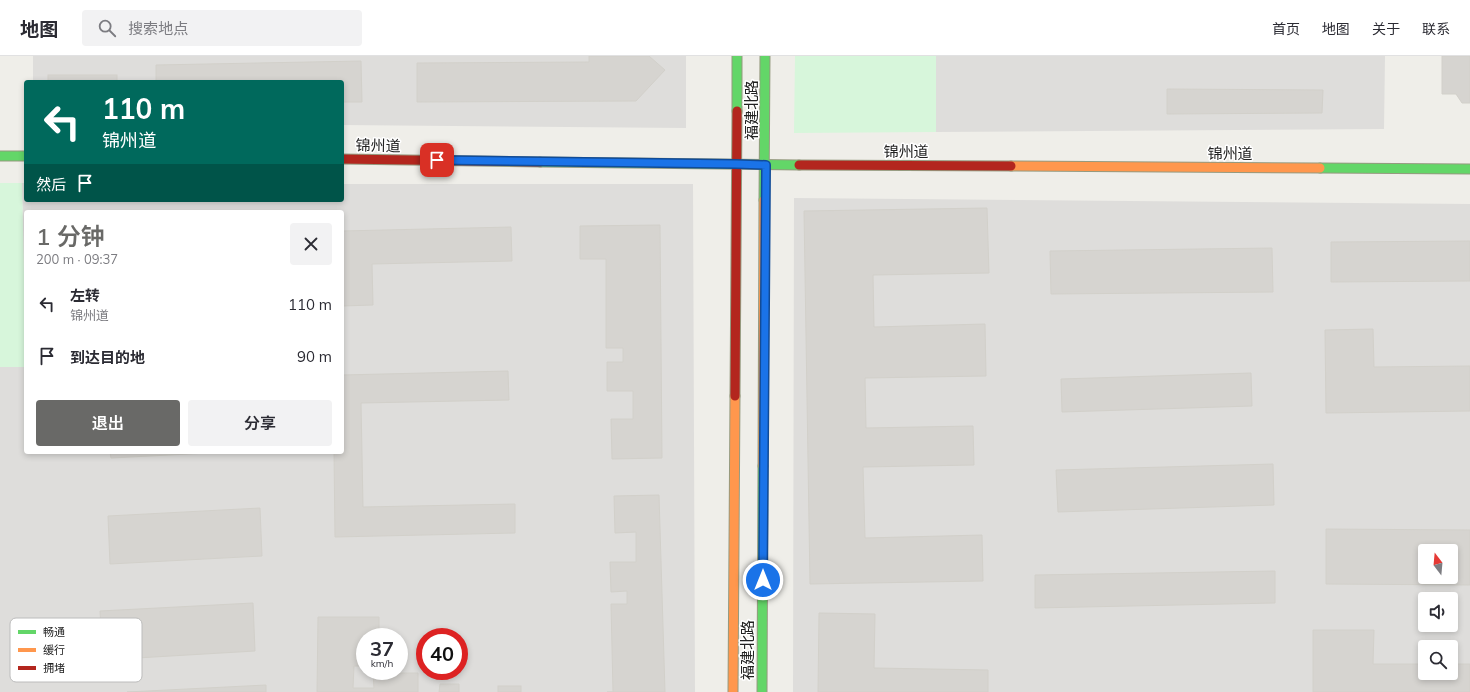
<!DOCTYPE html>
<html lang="zh">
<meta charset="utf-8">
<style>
body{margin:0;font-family:Mulish,"Noto Sans SC",sans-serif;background:#f2f2f3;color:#2b2b33;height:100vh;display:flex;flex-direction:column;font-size:15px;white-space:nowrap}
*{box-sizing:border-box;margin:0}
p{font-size:13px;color:#7c7c81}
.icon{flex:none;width:22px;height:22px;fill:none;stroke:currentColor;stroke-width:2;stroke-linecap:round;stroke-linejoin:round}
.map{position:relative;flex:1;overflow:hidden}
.panel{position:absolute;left:24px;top:154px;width:320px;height:244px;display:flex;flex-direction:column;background:#fff;border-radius:4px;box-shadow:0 2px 6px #0003}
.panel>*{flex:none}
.top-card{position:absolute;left:24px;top:24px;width:320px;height:122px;border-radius:4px;box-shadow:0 2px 6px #0003;background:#00695c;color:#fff;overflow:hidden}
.needle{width:26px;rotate:344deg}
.controls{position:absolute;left:1418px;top:488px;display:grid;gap:8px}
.controls a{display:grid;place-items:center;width:40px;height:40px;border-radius:4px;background:#fff;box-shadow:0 2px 6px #0003;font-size:20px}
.speed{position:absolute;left:356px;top:572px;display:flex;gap:8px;font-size:20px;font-weight:700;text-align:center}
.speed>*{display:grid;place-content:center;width:52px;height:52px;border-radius:50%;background:#fff;box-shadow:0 2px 6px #0003;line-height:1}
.speed small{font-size:10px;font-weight:400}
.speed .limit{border:6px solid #d22;background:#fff;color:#111}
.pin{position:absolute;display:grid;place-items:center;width:34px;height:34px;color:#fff;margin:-17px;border-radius:8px;box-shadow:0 2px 6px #0006}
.me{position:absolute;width:44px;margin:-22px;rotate:0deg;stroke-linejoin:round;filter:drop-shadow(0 0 3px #0008)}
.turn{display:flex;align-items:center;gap:14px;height:84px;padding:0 12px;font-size:18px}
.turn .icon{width:52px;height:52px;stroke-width:2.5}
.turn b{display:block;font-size:28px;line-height:34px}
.then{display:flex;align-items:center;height:38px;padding:0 12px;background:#0003;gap:8px;font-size:15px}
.round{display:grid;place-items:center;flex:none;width:42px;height:42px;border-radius:4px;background:#f2f2f3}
.overview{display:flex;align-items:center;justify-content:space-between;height:68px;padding:0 12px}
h1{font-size:24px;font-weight:600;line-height:30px;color:#696967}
.primary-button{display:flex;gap:8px;margin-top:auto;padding:8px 12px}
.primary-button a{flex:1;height:46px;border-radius:4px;background:#696967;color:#fff;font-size:16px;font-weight:600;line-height:46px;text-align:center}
.primary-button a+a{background:#f2f2f3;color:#2b2b33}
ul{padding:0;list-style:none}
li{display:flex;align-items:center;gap:12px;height:52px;padding:0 12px}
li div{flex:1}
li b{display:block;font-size:15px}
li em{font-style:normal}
header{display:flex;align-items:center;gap:24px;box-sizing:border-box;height:56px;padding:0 20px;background:#fff;border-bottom:1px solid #e1e1e2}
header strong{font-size:19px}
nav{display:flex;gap:22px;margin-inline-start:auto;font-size:14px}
.search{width:280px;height:36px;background:#f2f2f3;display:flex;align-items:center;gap:10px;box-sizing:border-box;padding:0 14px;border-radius:4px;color:#7c7c81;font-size:15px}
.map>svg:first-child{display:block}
.residential{fill:#dedddb;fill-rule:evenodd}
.park{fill:#d7f6db}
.building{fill:#d6d4d0;stroke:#d2d0ca;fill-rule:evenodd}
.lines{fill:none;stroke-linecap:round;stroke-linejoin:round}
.fast-casing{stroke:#959a7f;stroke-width:11}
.slow-casing{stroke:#959a7f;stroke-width:11}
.jam-casing{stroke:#959a7f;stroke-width:11}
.fast{stroke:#63d668;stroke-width:9}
.slow{stroke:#ff974d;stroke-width:9}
.jam{stroke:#b3261e;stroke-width:9}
.route-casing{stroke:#114b97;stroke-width:10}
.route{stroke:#1a73e8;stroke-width:7}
.labels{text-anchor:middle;stroke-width:3;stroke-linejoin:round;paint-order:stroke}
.street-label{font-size:15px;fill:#212121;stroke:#fff}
.key{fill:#fff;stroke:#bcbcbc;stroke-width:1}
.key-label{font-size:11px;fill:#212121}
</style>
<header>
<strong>地图</strong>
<div class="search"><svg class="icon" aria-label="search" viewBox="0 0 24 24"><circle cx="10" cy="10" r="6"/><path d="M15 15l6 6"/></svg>搜索地点</div>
<nav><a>首页</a><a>地图</a><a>关于</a><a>联系</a></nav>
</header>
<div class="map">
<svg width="1470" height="636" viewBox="0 0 1470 636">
<rect width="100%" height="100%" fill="#efeee9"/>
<g class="residential">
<polygon points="33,0 686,0 686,72 342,69 342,26 33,26"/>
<polygon points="936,0 1385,0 1384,73 936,76"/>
<path d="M22,127h4v17h316v-16h351l2,508h-695v-325h26zM26,156h316v240h-316zM365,581h34v34h-34zM425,581h34v34h-34z"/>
<path d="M794,142l676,6v488h-677zM1425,495h26v26h-26zM1425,543h26v26h-26zM1425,591h26v26h-26z"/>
</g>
<g class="park">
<polygon points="795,0 936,0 936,76 794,77"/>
<polygon points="0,127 22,127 26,311 0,311"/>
</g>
<g class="building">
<polygon points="589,0 649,0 665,14 636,45 417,46 417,7 589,6"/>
<polygon points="1442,0 1470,0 1470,47 1462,47 1456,38 1442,38"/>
<polygon points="361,5 362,46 342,46 342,26 156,26 156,9"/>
<rect x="48" y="19" width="69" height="7"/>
<polygon points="1167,33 1323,34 1322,57 1167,58"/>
<polygon points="987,152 989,217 873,219 874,271 985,268 986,320 865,322 866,372 973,370 974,409 863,411 865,482 982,479 983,525 810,528 804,155"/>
<polygon points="660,169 662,402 612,403 611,363 633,363 633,335 607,335 607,306 623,306 623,292 606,292 606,203 580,203 580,170"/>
<polygon points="511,171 512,205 372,208 373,249 342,250 342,175"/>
<polygon points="1470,185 1470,225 1331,226 1331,186"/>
<polygon points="1272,192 1273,236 1051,238 1050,195"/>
<polygon points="1373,273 1374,311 1470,310 1470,355 1326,357 1325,274"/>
<polygon points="508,315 509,344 361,347 363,451 515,448 515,477 335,481 334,396 342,396 342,319"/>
<polygon points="1251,317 1252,350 1062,356 1061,323"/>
<polygon points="110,396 227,396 111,402"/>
<polygon points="1273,408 1274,449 1058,456 1056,414"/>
<polygon points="659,439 665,636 607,636 613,636 611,548 627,548 627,535 611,536 610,506 636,506 636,476 615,477 614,440"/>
<polygon points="260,452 262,500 110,508 108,460"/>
<path d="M1326,473l144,1v55l-144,-1zM1425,495h26v26h-26z"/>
<polygon points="1275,515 1275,547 1035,552 1035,519"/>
<polygon points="253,547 255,595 103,604 100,555"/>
<polygon points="819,557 875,558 874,612 988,614 988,636 818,636"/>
<polygon points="318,561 379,561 379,581 365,581 365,610 354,610 353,632 374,632 373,617 418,617 418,636 317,636"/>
<polygon points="1313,574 1374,574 1373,608 1425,608 1425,617 1451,617 1451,608 1470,608 1470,636 1313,636"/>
<polygon points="440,628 459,628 459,636 439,636"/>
<polygon points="266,629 266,636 127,636"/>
<rect x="498" y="630" width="23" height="6"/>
</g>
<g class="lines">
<g class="fast-casing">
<g id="fast">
<polyline points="737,55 737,0"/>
<polyline points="0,100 26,100"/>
<polyline points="540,106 799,109"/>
<polyline points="1320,112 1470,113"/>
<polyline points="764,144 765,0"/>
<polyline points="762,636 763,410"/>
</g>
</g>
<g class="slow-casing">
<g id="slow">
<polyline points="1011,110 1320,112"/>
<polyline points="763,410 764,144"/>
<polyline points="733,636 735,340"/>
</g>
</g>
<g class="jam-casing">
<g id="jam">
<polyline points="342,103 540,106"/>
<polyline points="799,109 1011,110"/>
<polyline points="735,340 737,55"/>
</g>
</g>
<use href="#fast" class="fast"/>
<use href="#slow" class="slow"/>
<use href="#jam" class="jam"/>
</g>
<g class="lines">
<g class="route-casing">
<polyline id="route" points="437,104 736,108 766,109 763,524"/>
</g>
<use href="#route" class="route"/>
</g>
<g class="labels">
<g class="street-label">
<text transform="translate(752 54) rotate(-90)" y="5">福建北路</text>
<text transform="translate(378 90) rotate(1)" y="5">锦州道</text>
<text x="906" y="101">锦州道</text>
<text x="1230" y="103">锦州道</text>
<text transform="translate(748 594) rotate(-90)" y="5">福建北路</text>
</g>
</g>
<rect x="10" y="562" width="132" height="64" rx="6" class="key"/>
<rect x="18" y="574" width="18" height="4" fill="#63d668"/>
<rect x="18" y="592" width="18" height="4" fill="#ff974d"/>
<rect x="18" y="610" width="18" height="4" fill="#b3261e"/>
<g class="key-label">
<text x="43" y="580">畅通</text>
<text x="43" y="598">缓行</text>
<text x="43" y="616">拥堵</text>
</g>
</svg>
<div class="controls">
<a><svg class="needle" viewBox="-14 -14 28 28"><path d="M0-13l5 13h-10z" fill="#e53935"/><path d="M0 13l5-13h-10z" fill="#7c7c81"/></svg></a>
<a><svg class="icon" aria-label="sound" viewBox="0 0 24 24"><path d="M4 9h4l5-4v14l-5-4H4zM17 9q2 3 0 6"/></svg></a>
<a><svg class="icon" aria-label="search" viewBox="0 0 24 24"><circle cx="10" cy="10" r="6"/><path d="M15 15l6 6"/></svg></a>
</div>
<div class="speed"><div>37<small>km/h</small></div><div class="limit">40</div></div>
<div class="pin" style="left:437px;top:104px;background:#d93025"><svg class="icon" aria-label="arrive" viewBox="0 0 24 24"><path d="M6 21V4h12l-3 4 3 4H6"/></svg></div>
<svg class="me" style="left:763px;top:524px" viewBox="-20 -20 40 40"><circle r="17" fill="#1a73e8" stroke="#fff" stroke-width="3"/><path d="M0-11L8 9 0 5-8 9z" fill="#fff"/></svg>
<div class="top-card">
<div class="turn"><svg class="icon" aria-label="left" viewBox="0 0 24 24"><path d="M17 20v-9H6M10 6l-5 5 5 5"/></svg><div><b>110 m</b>锦州道</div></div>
<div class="then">然后<svg class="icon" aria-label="arrive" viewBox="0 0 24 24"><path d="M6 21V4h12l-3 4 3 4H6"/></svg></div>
</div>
<section class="panel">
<div class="overview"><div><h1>1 分钟</h1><p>200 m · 09:37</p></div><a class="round"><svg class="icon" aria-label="close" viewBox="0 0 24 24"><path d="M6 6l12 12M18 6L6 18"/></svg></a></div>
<ul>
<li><svg class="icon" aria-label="left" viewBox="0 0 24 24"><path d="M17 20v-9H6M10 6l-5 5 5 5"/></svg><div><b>左转</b><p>锦州道</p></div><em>110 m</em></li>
<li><svg class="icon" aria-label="arrive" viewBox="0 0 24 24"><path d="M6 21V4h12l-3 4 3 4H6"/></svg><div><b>到达目的地</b></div><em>90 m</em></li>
</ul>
<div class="primary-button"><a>退出</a><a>分享</a></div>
</section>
</div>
